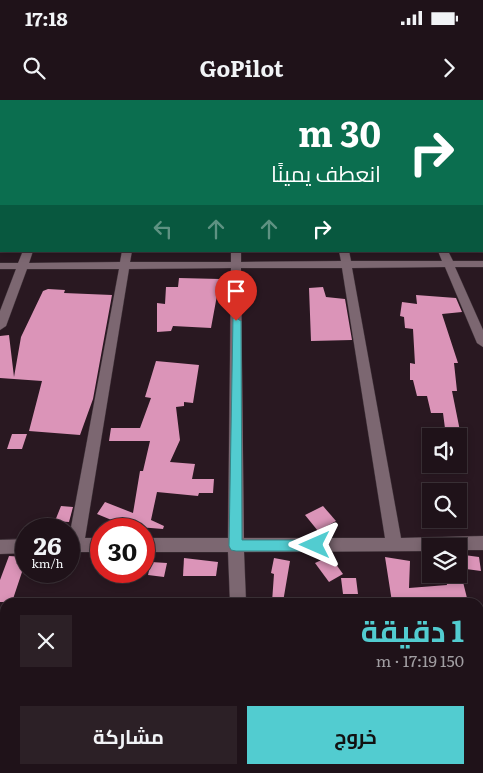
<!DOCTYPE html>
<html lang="ar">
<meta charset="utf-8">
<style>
body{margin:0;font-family:Literata,Cairo,serif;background:#2c2026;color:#f1f3f6;direction:rtl;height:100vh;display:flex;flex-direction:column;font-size:19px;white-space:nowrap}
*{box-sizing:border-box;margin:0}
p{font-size:16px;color:#a19ea2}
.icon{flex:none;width:28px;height:28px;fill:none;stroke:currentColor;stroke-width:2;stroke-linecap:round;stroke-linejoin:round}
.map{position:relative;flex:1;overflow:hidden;direction:ltr}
.details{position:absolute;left:0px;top:498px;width:484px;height:176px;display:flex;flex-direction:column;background:#1f1219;border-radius:15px 15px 0 0;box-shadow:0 2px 8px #0003,0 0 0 1px #3c3238;direction:rtl}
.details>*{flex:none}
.hud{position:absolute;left:0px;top:0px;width:484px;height:152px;box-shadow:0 2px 8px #0003,0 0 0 1px #3c3238;direction:rtl;background:#0b6e4f;color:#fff;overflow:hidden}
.tools{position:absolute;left:422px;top:328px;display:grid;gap:10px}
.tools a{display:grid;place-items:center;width:45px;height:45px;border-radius:0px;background:#1f1219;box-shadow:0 2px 8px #0003,0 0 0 1px #3c3238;font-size:25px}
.speed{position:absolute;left:15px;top:418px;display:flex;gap:10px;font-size:25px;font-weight:700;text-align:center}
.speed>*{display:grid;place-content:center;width:65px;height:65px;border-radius:50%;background:#1f1219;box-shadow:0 2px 8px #0003,0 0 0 1px #3c3238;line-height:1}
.speed small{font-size:12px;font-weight:400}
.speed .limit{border:8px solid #d22;background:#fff;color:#111}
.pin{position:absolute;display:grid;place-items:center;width:42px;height:42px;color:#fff;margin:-51px -21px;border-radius:50% 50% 50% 0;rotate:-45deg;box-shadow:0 0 5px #0007}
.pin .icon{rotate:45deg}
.me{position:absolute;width:55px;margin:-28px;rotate:270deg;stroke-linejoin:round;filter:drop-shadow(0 0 4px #0008)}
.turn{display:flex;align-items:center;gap:18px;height:105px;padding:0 20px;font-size:22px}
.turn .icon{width:65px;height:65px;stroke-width:2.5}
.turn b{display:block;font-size:35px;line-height:42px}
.lanes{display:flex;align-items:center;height:48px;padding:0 20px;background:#0003;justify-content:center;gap:25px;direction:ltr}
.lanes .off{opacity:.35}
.round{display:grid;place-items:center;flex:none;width:52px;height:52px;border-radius:0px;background:#2c2026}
.headline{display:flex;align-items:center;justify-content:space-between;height:85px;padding:0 20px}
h1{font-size:30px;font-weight:700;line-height:38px;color:#52ccd0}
.action{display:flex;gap:10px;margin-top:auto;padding:10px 20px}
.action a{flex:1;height:58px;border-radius:0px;background:#52ccd0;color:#111;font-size:20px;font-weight:700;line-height:58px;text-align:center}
.action a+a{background:#2c2026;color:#f1f3f6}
.status{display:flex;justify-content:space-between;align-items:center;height:35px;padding:0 25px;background:#1f1219;direction:ltr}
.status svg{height:14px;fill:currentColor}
header{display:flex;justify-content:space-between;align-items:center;height:65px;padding:0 20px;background:#1f1219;font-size:22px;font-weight:700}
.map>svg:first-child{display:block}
.building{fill:#db94b8}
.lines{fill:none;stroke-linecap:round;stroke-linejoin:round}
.minor-casing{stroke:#41343b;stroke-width:1}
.minor{fill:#7c6771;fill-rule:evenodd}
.route{fill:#52ccd0;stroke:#358587}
</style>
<div class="status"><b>17:18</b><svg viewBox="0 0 49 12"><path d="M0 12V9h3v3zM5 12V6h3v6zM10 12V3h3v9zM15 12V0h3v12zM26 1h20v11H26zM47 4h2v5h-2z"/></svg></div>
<header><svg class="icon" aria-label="forward" viewBox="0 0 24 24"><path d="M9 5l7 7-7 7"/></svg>GoPilot<svg class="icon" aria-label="search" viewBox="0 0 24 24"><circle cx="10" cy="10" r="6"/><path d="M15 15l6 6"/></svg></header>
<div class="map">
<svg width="483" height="673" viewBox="0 0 483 673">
<rect width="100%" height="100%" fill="#291821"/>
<g class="building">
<polygon points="179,178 220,179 211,228 173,226 171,231 157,232 157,203 165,204 166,187 178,187"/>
<polygon points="323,187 326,197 345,199 352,240 311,241 309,188"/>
<polygon points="48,189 65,190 64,193 112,195 93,299 80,335 29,331 42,281 0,278 0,236 9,235 14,277 21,237 43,191"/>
<polygon points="416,195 456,198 462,212 442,214 458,263 454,263 457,291 452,291 461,336 446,336 443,313 431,313 427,296 417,296 413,280 410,280 410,263 415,264 413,229 405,228 404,217 400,216 402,202 417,204"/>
<polygon points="156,261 199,265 193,303 184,302 184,306 176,307 180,340 170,362 195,364 192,379 214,379 213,393 199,393 198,396 157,392 151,420 164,426 163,429 126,426 97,414 105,402 133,413 140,371 143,371 150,341 109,341 111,328 140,328 151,298 145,297"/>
<polygon points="12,334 27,334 22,349 7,349"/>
<polygon points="61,406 73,407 69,422 55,421"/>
<polygon points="323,406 336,421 318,431 305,415"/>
<polygon points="464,455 479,457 481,471 466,469"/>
<polygon points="9,456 26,457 26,460 12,502 0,502 0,480"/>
<polygon points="330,456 343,474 329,482 315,463"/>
<polygon points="385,457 410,461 409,488 447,485 445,474 461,474 468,502 392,502"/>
<polygon points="184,458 218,462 216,476 183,476"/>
<polygon points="274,458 290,461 283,502 272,502 274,474 271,473"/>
<polygon points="151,462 167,463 164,477 148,475"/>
<polygon points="341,478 356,478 358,494 343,494"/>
</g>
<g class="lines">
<g class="minor-casing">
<g id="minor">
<polygon points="231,0 239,0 239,1 232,1"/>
<polygon points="454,0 462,0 462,1 455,1"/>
<rect x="482" y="49" width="1" height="4"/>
<rect x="0" y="102" width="1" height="6"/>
<rect x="482" y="102" width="1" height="6"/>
<path d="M23,151h10l-4,12 91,-1 2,-11h10l-2,11h101v-11h10v11l100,-1 -2,-10h10l2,10h91l-4,-10h10l5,10h30v6h-28l28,63v17l-6,-4 -32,-76 -93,1 49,270 82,-2v14h-24v-4h-28v5l-187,1 2,50h-16l-2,-50h-84v-14h84l3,-270 -102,1 -44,269h16v14h-32v-14l50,-269h-92l-21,57 -6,4v-19l16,-42h-16v-6h18zM241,168h101l43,270h-141z"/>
<polygon points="26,439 26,453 0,454 0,440"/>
<rect x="479" y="618" width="4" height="20"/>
<rect x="0" y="628" width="5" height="20"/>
<rect x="28" y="669" width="20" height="4"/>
<polygon points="446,669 466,669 467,673 447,673"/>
</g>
</g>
<use href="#minor" class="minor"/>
</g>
<polygon class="route" points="233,218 236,218 241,221 242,440 315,440 319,441 321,445 319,449 315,451 236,451 231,450 229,446"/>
</svg>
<div class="tools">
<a><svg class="icon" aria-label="sound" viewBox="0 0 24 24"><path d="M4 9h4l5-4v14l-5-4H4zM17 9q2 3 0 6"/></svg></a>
<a><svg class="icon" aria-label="search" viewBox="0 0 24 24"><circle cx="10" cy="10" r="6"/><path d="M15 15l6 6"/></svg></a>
<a><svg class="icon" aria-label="layers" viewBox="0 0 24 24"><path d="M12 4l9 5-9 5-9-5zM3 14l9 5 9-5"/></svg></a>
</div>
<div class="speed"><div>26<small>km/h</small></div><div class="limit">30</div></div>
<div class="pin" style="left:236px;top:221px;background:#d93025"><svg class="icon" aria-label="arrive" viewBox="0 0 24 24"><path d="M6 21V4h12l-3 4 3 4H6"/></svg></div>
<svg class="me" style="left:315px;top:445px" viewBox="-20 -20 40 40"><path d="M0-17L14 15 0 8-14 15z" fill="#52ccd0" stroke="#fff" stroke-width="4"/></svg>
<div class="hud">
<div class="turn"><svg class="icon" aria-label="right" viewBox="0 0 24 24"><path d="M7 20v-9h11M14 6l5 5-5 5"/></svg><div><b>30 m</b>انعطف يمينًا</div></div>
<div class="lanes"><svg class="icon off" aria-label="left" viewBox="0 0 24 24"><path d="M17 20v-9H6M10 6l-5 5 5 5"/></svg><svg class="icon off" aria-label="ahead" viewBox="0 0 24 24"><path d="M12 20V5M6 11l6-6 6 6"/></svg><svg class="icon off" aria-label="ahead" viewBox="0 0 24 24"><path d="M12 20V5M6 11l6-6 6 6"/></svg><svg class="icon" aria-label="right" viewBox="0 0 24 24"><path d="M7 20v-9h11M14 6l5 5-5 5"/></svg></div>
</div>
<section class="details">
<div class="headline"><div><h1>1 دقيقة</h1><p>150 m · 17:19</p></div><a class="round"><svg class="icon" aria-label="close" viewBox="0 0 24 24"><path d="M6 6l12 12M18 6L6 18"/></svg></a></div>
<div class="action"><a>خروج</a><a>مشاركة</a></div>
</section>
</div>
